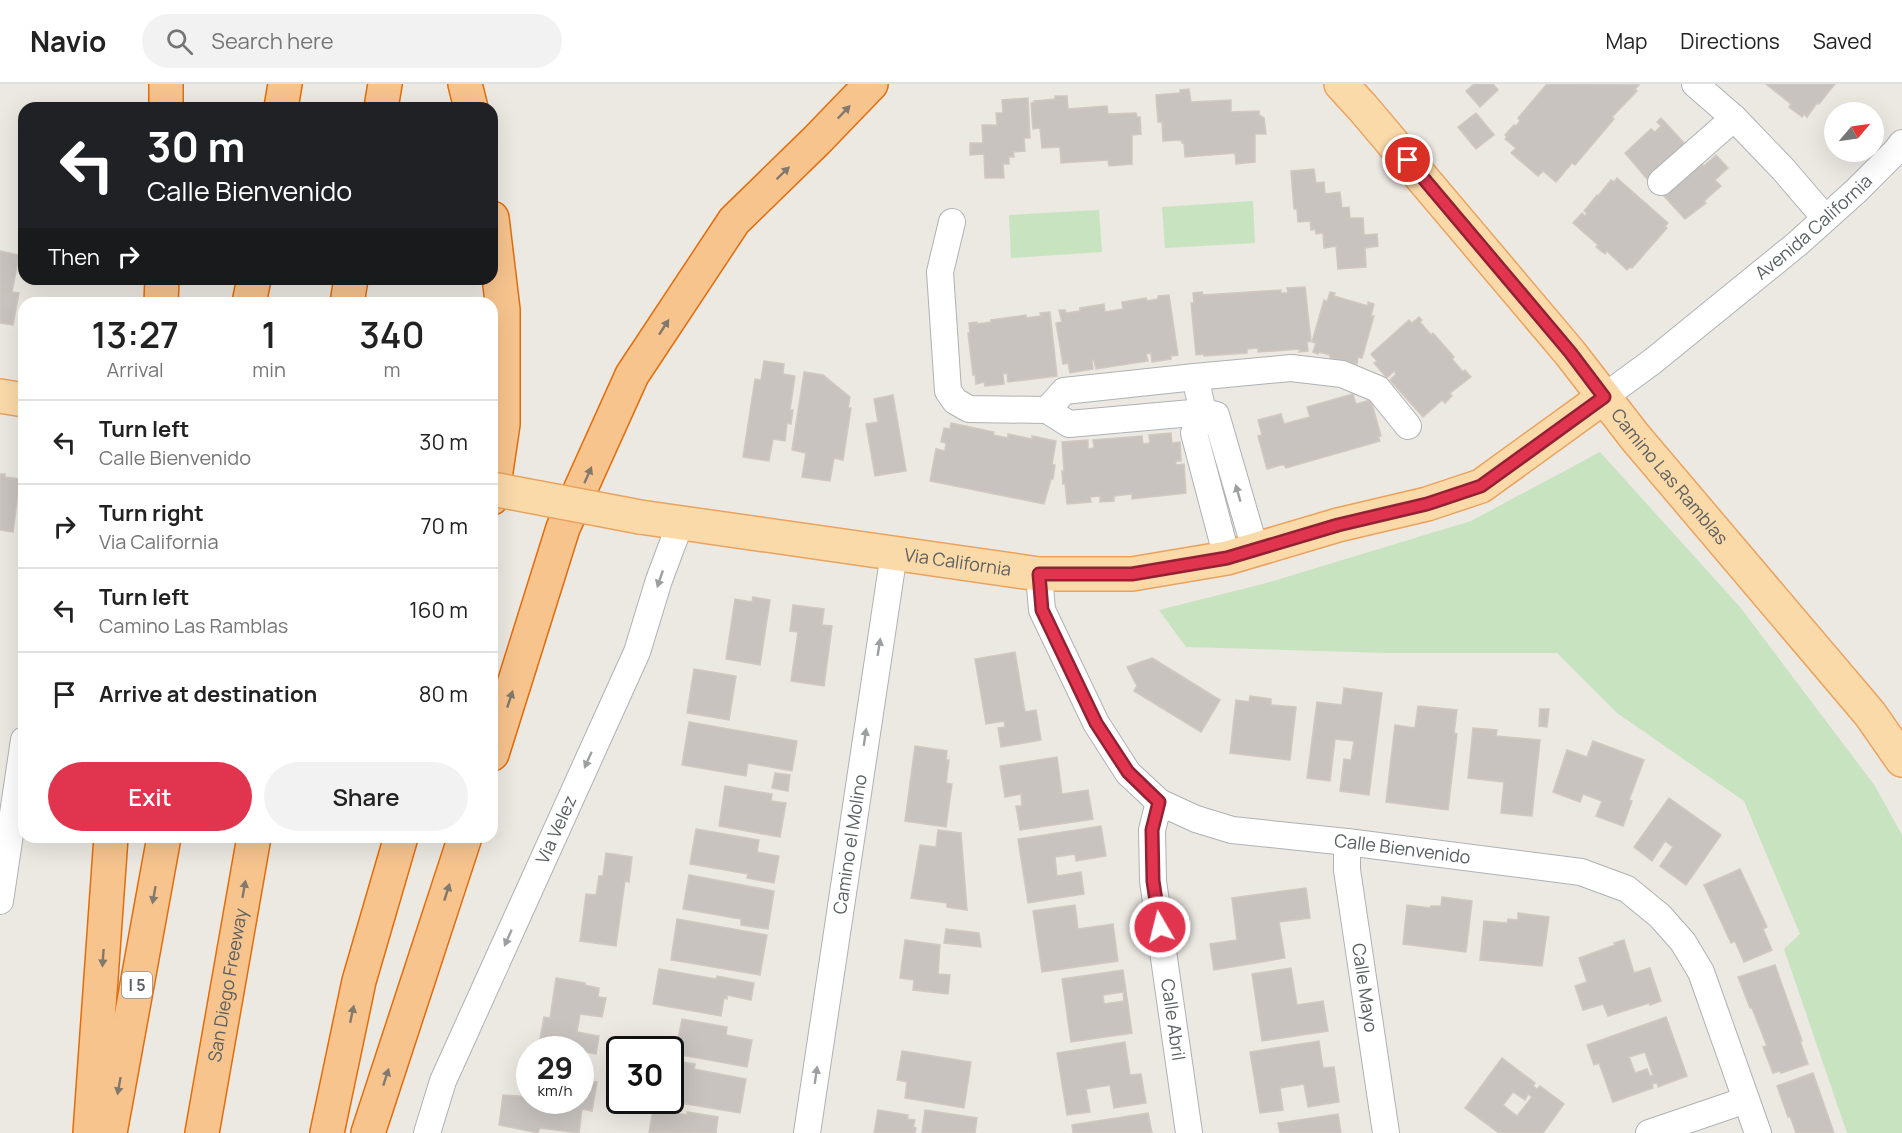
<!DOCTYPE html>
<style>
body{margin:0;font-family:Manrope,sans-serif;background:#f2f2f2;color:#222;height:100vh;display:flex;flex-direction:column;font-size:22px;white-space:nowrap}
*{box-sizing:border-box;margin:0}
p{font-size:20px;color:#767676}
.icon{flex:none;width:33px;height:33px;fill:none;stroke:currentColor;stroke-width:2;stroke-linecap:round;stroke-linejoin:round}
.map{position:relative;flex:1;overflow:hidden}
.sheet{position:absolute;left:18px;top:213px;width:480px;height:546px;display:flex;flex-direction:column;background:#fff;border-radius:18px;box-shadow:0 6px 24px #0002}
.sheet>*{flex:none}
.top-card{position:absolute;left:18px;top:18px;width:480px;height:183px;border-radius:18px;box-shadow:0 6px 24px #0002;background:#202124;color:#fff;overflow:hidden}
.needle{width:39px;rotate:61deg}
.buttons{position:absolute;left:1824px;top:18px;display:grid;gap:12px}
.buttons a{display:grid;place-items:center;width:60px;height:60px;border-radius:50%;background:#fff;box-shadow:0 6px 24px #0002;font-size:30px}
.speed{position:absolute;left:516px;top:952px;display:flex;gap:12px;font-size:30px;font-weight:700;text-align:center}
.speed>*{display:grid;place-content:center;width:78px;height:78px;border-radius:50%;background:#fff;box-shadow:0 6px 24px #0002;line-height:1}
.speed small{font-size:15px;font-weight:400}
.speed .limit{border:3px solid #111;border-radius:9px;background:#fff;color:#111}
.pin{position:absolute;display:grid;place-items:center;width:51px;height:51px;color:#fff;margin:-26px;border:3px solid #fff;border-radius:50%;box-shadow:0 2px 6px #0007}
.me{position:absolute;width:66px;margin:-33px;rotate:352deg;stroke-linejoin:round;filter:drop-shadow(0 0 4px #0008)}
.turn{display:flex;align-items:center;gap:21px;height:126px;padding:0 30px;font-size:27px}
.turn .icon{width:78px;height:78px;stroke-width:2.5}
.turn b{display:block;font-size:42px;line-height:51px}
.then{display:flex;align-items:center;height:57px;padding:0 30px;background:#0003;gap:12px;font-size:22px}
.eta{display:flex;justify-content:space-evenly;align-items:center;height:102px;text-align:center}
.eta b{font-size:36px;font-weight:600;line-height:42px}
.primary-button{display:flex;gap:12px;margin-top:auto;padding:12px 30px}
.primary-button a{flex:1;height:69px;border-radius:36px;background:#e0344f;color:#fff;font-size:24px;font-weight:600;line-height:69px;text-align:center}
.primary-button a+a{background:#f2f2f2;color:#222}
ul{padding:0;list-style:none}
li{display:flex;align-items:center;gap:18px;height:84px;padding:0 30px;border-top:2px solid #e0e0e0}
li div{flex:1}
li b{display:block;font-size:22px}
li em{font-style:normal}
header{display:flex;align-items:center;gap:36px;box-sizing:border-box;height:84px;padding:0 30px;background:#fff;border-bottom:2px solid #e0e0e0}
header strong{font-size:28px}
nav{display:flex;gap:33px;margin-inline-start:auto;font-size:21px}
.search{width:420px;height:54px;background:#f2f2f2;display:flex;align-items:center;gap:15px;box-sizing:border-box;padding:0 21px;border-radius:33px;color:#767676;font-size:22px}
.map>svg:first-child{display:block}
.green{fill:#c8e3bf}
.building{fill:#c8c3bf;stroke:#d1c8c1;stroke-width:1.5;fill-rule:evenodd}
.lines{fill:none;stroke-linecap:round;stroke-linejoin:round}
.minor-casing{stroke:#aeb2b4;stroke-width:28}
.major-casing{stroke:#eaa25d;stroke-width:36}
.highway-casing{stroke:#e36d0b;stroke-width:36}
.minor{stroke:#fff;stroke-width:26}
.major{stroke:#fbdaa9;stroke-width:33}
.highway{stroke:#f7c48e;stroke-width:33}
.major-bridge-casing{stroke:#eaa25d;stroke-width:36;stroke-linecap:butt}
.major-bridge{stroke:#fbdaa9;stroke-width:33}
.oneway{fill:#81796d}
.oneway2{fill:#9ca0a1}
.route-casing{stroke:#922233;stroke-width:15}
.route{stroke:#e0344f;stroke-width:10}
.labels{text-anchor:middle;stroke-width:6;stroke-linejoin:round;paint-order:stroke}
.shield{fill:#fff;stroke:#8c9091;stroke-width:1.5}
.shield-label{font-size:16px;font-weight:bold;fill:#5a6062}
.street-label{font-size:18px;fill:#5a6062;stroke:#fff}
</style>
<header>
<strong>Navio</strong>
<div class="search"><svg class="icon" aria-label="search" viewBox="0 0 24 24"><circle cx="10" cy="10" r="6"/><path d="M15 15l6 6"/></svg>Search here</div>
<nav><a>Map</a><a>Directions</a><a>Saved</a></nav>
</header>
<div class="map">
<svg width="1902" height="1049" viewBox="0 0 1902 1049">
<rect width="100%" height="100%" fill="#ece8e2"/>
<g class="green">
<polygon points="1253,117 1255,159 1165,164 1162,123"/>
<polygon points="1099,126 1102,168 1011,174 1009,131"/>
<polygon points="1600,368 1740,523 1875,702 1902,751 1902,1049 1847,1049 1784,865 1800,850 1744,717 1617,629 1557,569 1388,569 1186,563 1159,526 1263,500 1471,437"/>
</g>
<g class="building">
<polygon points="1474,0 1493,0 1498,6 1480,23 1466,7"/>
<polygon points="1547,0 1639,1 1635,5 1637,7 1612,33 1614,35 1575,81 1572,79 1556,98 1543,87 1538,92 1511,69 1516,64 1505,55 1507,53 1505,51 1514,41 1516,42 1520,37 1518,34"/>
<polygon points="1766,0 1835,0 1819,20 1817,19 1807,33 1804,30 1802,33 1789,23 1791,20"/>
<polygon points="1189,5 1191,18 1231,16 1231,28 1259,27 1259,31 1264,34 1266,50 1255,50 1255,78 1236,80 1235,69 1185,73 1184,59 1182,59 1181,56 1163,57 1162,38 1158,38 1156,11 1180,9 1180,6"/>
<polygon points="1055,12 1067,12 1068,25 1107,22 1108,30 1136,29 1137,33 1140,33 1141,50 1132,51 1132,80 1109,82 1108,76 1061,79 1060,63 1042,64 1040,44 1033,45 1031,19 1035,18 1034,17 1055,15"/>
<polygon points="1028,14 1030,54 1024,54 1025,67 1013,68 1014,73 1009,73 1009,80 1003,80 1004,94 985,94 984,70 970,71 970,59 983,59 982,41 997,41 996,29 1003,29 1002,16"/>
<polygon points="1476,29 1494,51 1476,65 1458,43"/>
<polygon points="1661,34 1686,61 1647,95 1625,69 1651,45 1655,48 1661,42 1657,38"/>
<polygon points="1716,71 1728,84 1715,96 1721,102 1704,117 1706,119 1685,135 1663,111 1699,78 1704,82"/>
<polygon points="1314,85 1316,99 1324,98 1325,110 1340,108 1342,124 1349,123 1350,134 1363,134 1364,151 1377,150 1378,162 1365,164 1366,183 1338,185 1336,162 1324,164 1323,149 1316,150 1315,145 1311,146 1310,137 1298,138 1297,125 1294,125 1291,87"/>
<polygon points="1617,94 1668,139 1665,142 1667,144 1632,184 1630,183 1627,186 1607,167 1605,170 1596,163 1598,161 1573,139 1582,129 1585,132 1587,129 1584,127 1597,111 1598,112 1611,96 1614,98"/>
<polygon points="0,167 19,171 12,208 19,209 13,241 0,239"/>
<polygon points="1305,203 1311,257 1307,258 1308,267 1299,268 1300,265 1258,268 1258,264 1247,265 1247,269 1204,272 1204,270 1196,271 1191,219 1194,219 1193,209 1202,208 1203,211 1281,206 1281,209 1288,209 1287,204"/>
<polygon points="1330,208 1335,209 1334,212 1368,222 1368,218 1374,220 1371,232 1374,232 1362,274 1358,273 1357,280 1330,274 1330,271 1319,268 1318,270 1313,268 1316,259 1312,258 1324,216 1327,218"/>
<polygon points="1169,211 1178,271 1171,272 1171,275 1152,278 1151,269 1146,270 1148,277 1096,285 1094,276 1092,276 1093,285 1070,289 1068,279 1063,280 1056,239 1062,238 1059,226 1065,226 1066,229 1080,227 1080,224 1104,220 1105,228 1123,225 1122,218 1146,214 1147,217 1158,215 1158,212"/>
<polygon points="1050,228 1057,292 1008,298 1007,289 1003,290 1004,300 985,302 984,298 976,300 975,290 973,291 968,249 970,249 969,239 977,238 977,240 991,238 991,236 1026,231 1026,234 1041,232 1040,229"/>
<polygon points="1419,233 1422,236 1420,238 1431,251 1433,249 1454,273 1452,275 1463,288 1465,286 1471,293 1450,309 1452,312 1445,319 1442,316 1423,333 1390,296 1396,290 1394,287 1387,294 1374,279 1377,277 1371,270 1409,236 1412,239"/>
<polygon points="764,277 784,280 783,290 795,292 790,326 793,326 791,340 787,339 785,357 773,355 769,377 743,373 755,295 761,296"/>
<polygon points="804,288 823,291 850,313 848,324 851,324 843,376 834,374 830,397 802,393 806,369 792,366"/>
<polygon points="1353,310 1356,320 1371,316 1381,352 1378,352 1380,357 1286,384 1284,381 1281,381 1267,385 1258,352 1262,351 1258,336 1281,330 1284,340 1310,333 1307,323"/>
<polygon points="893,311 906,387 875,392 866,340 878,338 874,315"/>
<polygon points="951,339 994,348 993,351 1008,354 1008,350 1032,355 1032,352 1056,357 1052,380 1055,381 1053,395 1051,395 1044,420 930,397 936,365 945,367 946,359 941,358 944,344 950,345"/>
<polygon points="1171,349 1172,359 1180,358 1181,377 1176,377 1176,381 1184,380 1186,409 1132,415 1132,410 1114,412 1114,417 1100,418 1100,412 1090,413 1091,418 1067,420 1065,399 1063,400 1062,387 1064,387 1062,358 1088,356 1088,365 1094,364 1093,356 1142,352 1143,360 1150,359 1149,351"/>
<polygon points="0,390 5,390 5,393 20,395 13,448 0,446"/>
<polygon points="753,513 770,516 760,581 726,575 735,515 752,518"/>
<polygon points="793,521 824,525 822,541 832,542 824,602 791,597 798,548 790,547"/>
<polygon points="1015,568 1025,628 1036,626 1041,656 1001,663 998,644 1005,643 1004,637 986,640 975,575"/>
<polygon points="1152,574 1220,616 1201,648 1134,607 1137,602 1127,583"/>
<polygon points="694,585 736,592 729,636 687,629"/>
<polygon points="1344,604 1382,609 1369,711 1340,707 1344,675 1351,676 1354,657 1335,655 1330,697 1307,694 1317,618 1342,621"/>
<polygon points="1250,612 1271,615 1271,621 1296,623 1290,676 1230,669 1236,616 1249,618"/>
<polygon points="1418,622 1457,626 1454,649 1457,650 1448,726 1386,718 1395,641 1415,644"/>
<polygon points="1540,625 1549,625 1547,643 1539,642"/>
<polygon points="689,638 797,657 792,687 748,679 746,692 682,681"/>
<polygon points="1473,644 1497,646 1496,652 1540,656 1532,732 1501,729 1504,698 1468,694"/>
<polygon points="1593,657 1644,676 1629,716 1632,717 1623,742 1596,732 1602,717 1583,710 1580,718 1553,708 1567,666 1587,673"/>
<polygon points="915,662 947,667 946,676 949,676 946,699 952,700 946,743 905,737"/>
<polygon points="1057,673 1062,710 1088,706 1093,735 1020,746 1016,722 1022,722 1021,710 1005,713 1000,682"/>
<polygon points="775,689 790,691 788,707 772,704"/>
<polygon points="725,702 772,710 771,717 786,719 780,753 719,742"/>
<polygon points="1669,714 1721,751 1686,801 1660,782 1673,763 1665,757 1652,777 1634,763"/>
<polygon points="1101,742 1106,772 1076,777 1075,770 1055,773 1057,792 1081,788 1084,810 1028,819 1018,755"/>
<polygon points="696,745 759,756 757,768 779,772 774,799 747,794 748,790 690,780"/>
<polygon points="938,746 961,749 967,826 947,823 947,819 911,814 920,761 936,763"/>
<polygon points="606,769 632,773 629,798 625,797 616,862 580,857 586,810 596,811 599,792 603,792"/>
<polygon points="1740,785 1767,843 1763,845 1772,866 1744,878 1735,857 1731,859 1704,801"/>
<polygon points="689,791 774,807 768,845 741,841 741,835 683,825"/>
<polygon points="1306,804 1310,834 1279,838 1285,874 1214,886 1210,860 1237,856 1232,814"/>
<polygon points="1442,813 1472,817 1466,868 1403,860 1407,821 1430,824 1431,822 1441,822"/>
<polygon points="1075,821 1078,845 1113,840 1118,877 1042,888 1033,827"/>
<polygon points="1518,829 1549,833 1542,882 1480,876 1484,837 1507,839 1508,835 1518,836"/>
<polygon points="677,835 767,851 760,891 671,876"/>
<polygon points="946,845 979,849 981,863 944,859"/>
<polygon points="905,856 940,861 938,890 950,891 948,910 913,906 914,896 900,894"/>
<polygon points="1624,856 1634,889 1650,884 1661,917 1650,921 1649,919 1608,932 1603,920 1583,926 1575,902 1587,898 1579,874 1615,861 1614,859"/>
<polygon points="1775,881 1802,957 1800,957 1808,980 1781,989 1780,987 1773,989 1763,963 1767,962 1752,924 1750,924 1738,893"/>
<polygon points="1291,884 1297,921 1323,917 1328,947 1262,957 1252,890"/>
<polygon points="659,885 716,895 717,892 754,899 751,916 727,911 727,915 724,914 721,932 653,920"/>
<path d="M1123,886l9,63 -61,9 -9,-63zM1123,908l1,9 -20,3 -1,-9z"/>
<polygon points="556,894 585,899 585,901 599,904 598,913 606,914 602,933 580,930 577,948 599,952 596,970 539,960 544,933 550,934"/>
<path d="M1666,933l21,59 -29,11 -1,-4 -5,1 1,4 -40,14 -14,-39 -5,2 -7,-20zM1645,968l8,23 -3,1 -3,-7 -12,4 -6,-16z"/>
<polygon points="682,935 727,943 726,951 752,956 747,983 675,970"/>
<polygon points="1319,957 1323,984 1334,983 1339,1018 1308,1023 1304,1000 1280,1004 1283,1026 1260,1029 1250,968"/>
<polygon points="1125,958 1130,991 1141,990 1146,1019 1114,1024 1110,1001 1086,1005 1090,1028 1067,1031 1057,969"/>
<polygon points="902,967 971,978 964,1024 905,1014 907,998 897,996"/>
<path d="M1502,974l33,25 -2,3 4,3 3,-3 24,18 -21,29h-44l-34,-25zM1513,1008l12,8 3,-6 4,3 -15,19 -14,-11z"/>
<polygon points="670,976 695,980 694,985 746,995 740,1029 669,1017"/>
<polygon points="580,989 587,990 586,997 597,998 592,1027 582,1025 579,1049 540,1044 538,1049 499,1041 503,1011 530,1013 530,1017 580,1017"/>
<polygon points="1813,989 1834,1049 1796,1049 1790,1032 1788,1033 1777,1002"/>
<polygon points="653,1025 687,1031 687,1028 718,1033 716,1049 649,1049"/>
<polygon points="878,1026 908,1031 907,1035 915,1036 913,1043 916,1044 915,1049 874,1049"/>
<polygon points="925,1026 977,1034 975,1049 922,1049"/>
<polygon points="1148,1029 1152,1049 1073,1049 1072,1041"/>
<polygon points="1338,1030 1341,1049 1280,1049 1278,1039"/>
</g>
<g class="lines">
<g class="minor-casing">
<g id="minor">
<polyline points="1695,0 1734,34 1783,85 1825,134"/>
<polyline points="1661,98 1734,34"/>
<polyline points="952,138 940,188 948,307 955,317 969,325 1047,326 1064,307 1195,293"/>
<path id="s1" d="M1604,313l49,-36 144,-117 59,-53 40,-40 6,-8"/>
<polyline points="1047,326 1069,340 1203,328 1195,293 1291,284 1342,290 1378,305 1408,342"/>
<polyline points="1227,474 1194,349 1203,328 1216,331 1255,465"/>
<path id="s2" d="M1039,490l3,36 54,113 32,50 31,29 37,17 36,11 115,12 234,30 46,17 33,27 23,26 18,30 57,161"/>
<path id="s3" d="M1159,718l-7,28 1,51 36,252"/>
<path id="s4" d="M1347,758v28l39,263"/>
<polyline points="0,817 24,656"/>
<path id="s5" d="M427,1049l16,-52 194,-429 22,-72 21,-56"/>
<path id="s6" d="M807,1049l87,-580"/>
<polyline points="1649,1049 1746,1016"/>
</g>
</g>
<g class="major-casing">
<g id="major">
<path id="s7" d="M1341,0l22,24 207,245 65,84 235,277 32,46"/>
<polyline points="0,312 24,316"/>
<path id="s8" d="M640,433l399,57h93l95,-16 111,-33 89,-21 54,-18 123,-89"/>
</g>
</g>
<g class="highway-casing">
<g id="highway">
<polyline points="465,0 471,24"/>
<polyline points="166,24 166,0"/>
<polyline points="281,24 285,0"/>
<polyline points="381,24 385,0"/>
<polyline points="492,134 503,226 503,340 492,414"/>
<polyline points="161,219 162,195"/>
<polyline points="249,219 254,195"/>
<polyline points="347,219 351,195"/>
<polyline points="492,670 563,444 632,291 734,137 817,56 871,0"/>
<polyline points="90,1049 111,753"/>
<polyline points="110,1049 164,753"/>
<path id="s9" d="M202,1049l52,-296"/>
<polyline points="327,1049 359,897 401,753"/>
<polyline points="368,1049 465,753"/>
</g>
</g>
<use href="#minor" class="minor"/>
<use href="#major" class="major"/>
<use href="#highway" class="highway"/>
<g class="major-bridge-casing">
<polyline id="major-bridge" points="492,405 640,433"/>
</g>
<use href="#major-bridge" class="major-bridge"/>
</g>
<defs><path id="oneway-solid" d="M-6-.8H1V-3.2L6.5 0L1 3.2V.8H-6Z" transform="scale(1.5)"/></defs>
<g class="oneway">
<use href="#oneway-solid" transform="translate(844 28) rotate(-46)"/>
<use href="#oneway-solid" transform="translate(783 89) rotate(-44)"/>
<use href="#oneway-solid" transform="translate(664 243) rotate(-57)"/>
<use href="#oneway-solid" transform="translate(588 391) rotate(-66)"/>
<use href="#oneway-solid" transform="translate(510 615) rotate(-72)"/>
<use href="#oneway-solid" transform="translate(244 805) rotate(-80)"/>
<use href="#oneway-solid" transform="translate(447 808) rotate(-72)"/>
<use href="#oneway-solid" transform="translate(154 811) rotate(100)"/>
<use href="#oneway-solid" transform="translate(103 874) rotate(94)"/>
<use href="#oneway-solid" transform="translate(352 930) rotate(-78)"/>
<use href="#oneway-solid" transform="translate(386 993) rotate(-72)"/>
<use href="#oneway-solid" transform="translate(119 1002) rotate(100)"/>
</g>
<g class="oneway2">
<use href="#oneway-solid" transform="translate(1238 409) rotate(-106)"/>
<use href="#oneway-solid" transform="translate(660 495) rotate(109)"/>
<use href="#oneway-solid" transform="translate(879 563) rotate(-81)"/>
<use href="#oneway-solid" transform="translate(865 653) rotate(-82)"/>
<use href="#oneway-solid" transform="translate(588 676) rotate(114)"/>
<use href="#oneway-solid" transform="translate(508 854) rotate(114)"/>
<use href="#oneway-solid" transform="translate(816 991) rotate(-82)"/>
</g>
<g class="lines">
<g class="route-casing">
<polyline id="route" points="1160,843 1153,797 1152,746 1159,718 1128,688 1096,639 1042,526 1039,490 1132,490 1227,474 1338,441 1427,420 1481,402 1604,313 1570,268 1408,76"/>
</g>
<use href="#route" class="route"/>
</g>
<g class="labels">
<rect class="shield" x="122" y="888" width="30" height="26" rx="4.5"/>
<g class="shield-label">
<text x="137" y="907">I 5</text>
</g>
<g class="street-label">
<text dy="6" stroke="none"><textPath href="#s1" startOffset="270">Avenida California</textPath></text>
<text dy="6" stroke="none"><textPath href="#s7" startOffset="512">Camino Las Ramblas</textPath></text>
<text dy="6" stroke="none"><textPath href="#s8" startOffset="321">Via California</textPath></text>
<text dy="6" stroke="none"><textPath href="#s5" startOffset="330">Via Velez</textPath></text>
<text dy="6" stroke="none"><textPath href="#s6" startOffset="292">Camino el Molino</textPath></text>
<text dy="6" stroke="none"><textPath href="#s2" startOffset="513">Calle Bienvenido</textPath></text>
<text dy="6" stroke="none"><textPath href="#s9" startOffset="150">San Diego Freeway</textPath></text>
<text dy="6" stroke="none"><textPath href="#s4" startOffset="147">Calle Mayo</textPath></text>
<text dy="6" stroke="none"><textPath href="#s3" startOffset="220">Calle Abril</textPath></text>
</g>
</g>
</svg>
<div class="buttons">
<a><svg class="needle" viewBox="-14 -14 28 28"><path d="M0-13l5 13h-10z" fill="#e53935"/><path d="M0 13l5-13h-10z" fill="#767676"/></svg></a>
</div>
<div class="speed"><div>29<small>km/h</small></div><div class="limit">30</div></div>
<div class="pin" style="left:1408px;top:76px;background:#d93025"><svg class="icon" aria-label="arrive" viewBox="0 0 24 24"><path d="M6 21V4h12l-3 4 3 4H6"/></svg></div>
<svg class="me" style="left:1160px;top:843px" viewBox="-20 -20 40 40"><circle r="17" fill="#e0344f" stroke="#fff" stroke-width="3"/><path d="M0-11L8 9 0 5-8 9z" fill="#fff"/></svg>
<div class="top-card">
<div class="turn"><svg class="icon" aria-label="left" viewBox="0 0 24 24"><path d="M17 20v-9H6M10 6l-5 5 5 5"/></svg><div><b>30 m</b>Calle Bienvenido</div></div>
<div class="then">Then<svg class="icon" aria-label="right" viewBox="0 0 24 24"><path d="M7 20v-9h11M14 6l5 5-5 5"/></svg></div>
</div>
<section class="sheet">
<div class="eta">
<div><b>13:27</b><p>Arrival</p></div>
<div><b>1</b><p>min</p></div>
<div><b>340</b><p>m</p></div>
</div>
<ul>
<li><svg class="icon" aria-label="left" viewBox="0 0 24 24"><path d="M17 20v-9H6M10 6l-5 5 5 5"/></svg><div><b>Turn left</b><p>Calle Bienvenido</p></div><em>30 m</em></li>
<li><svg class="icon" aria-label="right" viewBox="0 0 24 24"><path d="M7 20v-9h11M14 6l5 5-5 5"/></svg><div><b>Turn right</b><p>Via California</p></div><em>70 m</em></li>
<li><svg class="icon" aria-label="left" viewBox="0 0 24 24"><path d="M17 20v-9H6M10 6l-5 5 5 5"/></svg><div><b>Turn left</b><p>Camino Las Ramblas</p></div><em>160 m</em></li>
<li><svg class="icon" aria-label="arrive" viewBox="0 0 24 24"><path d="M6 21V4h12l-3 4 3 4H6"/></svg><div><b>Arrive at destination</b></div><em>80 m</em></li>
</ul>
<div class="primary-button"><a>Exit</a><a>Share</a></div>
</section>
</div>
